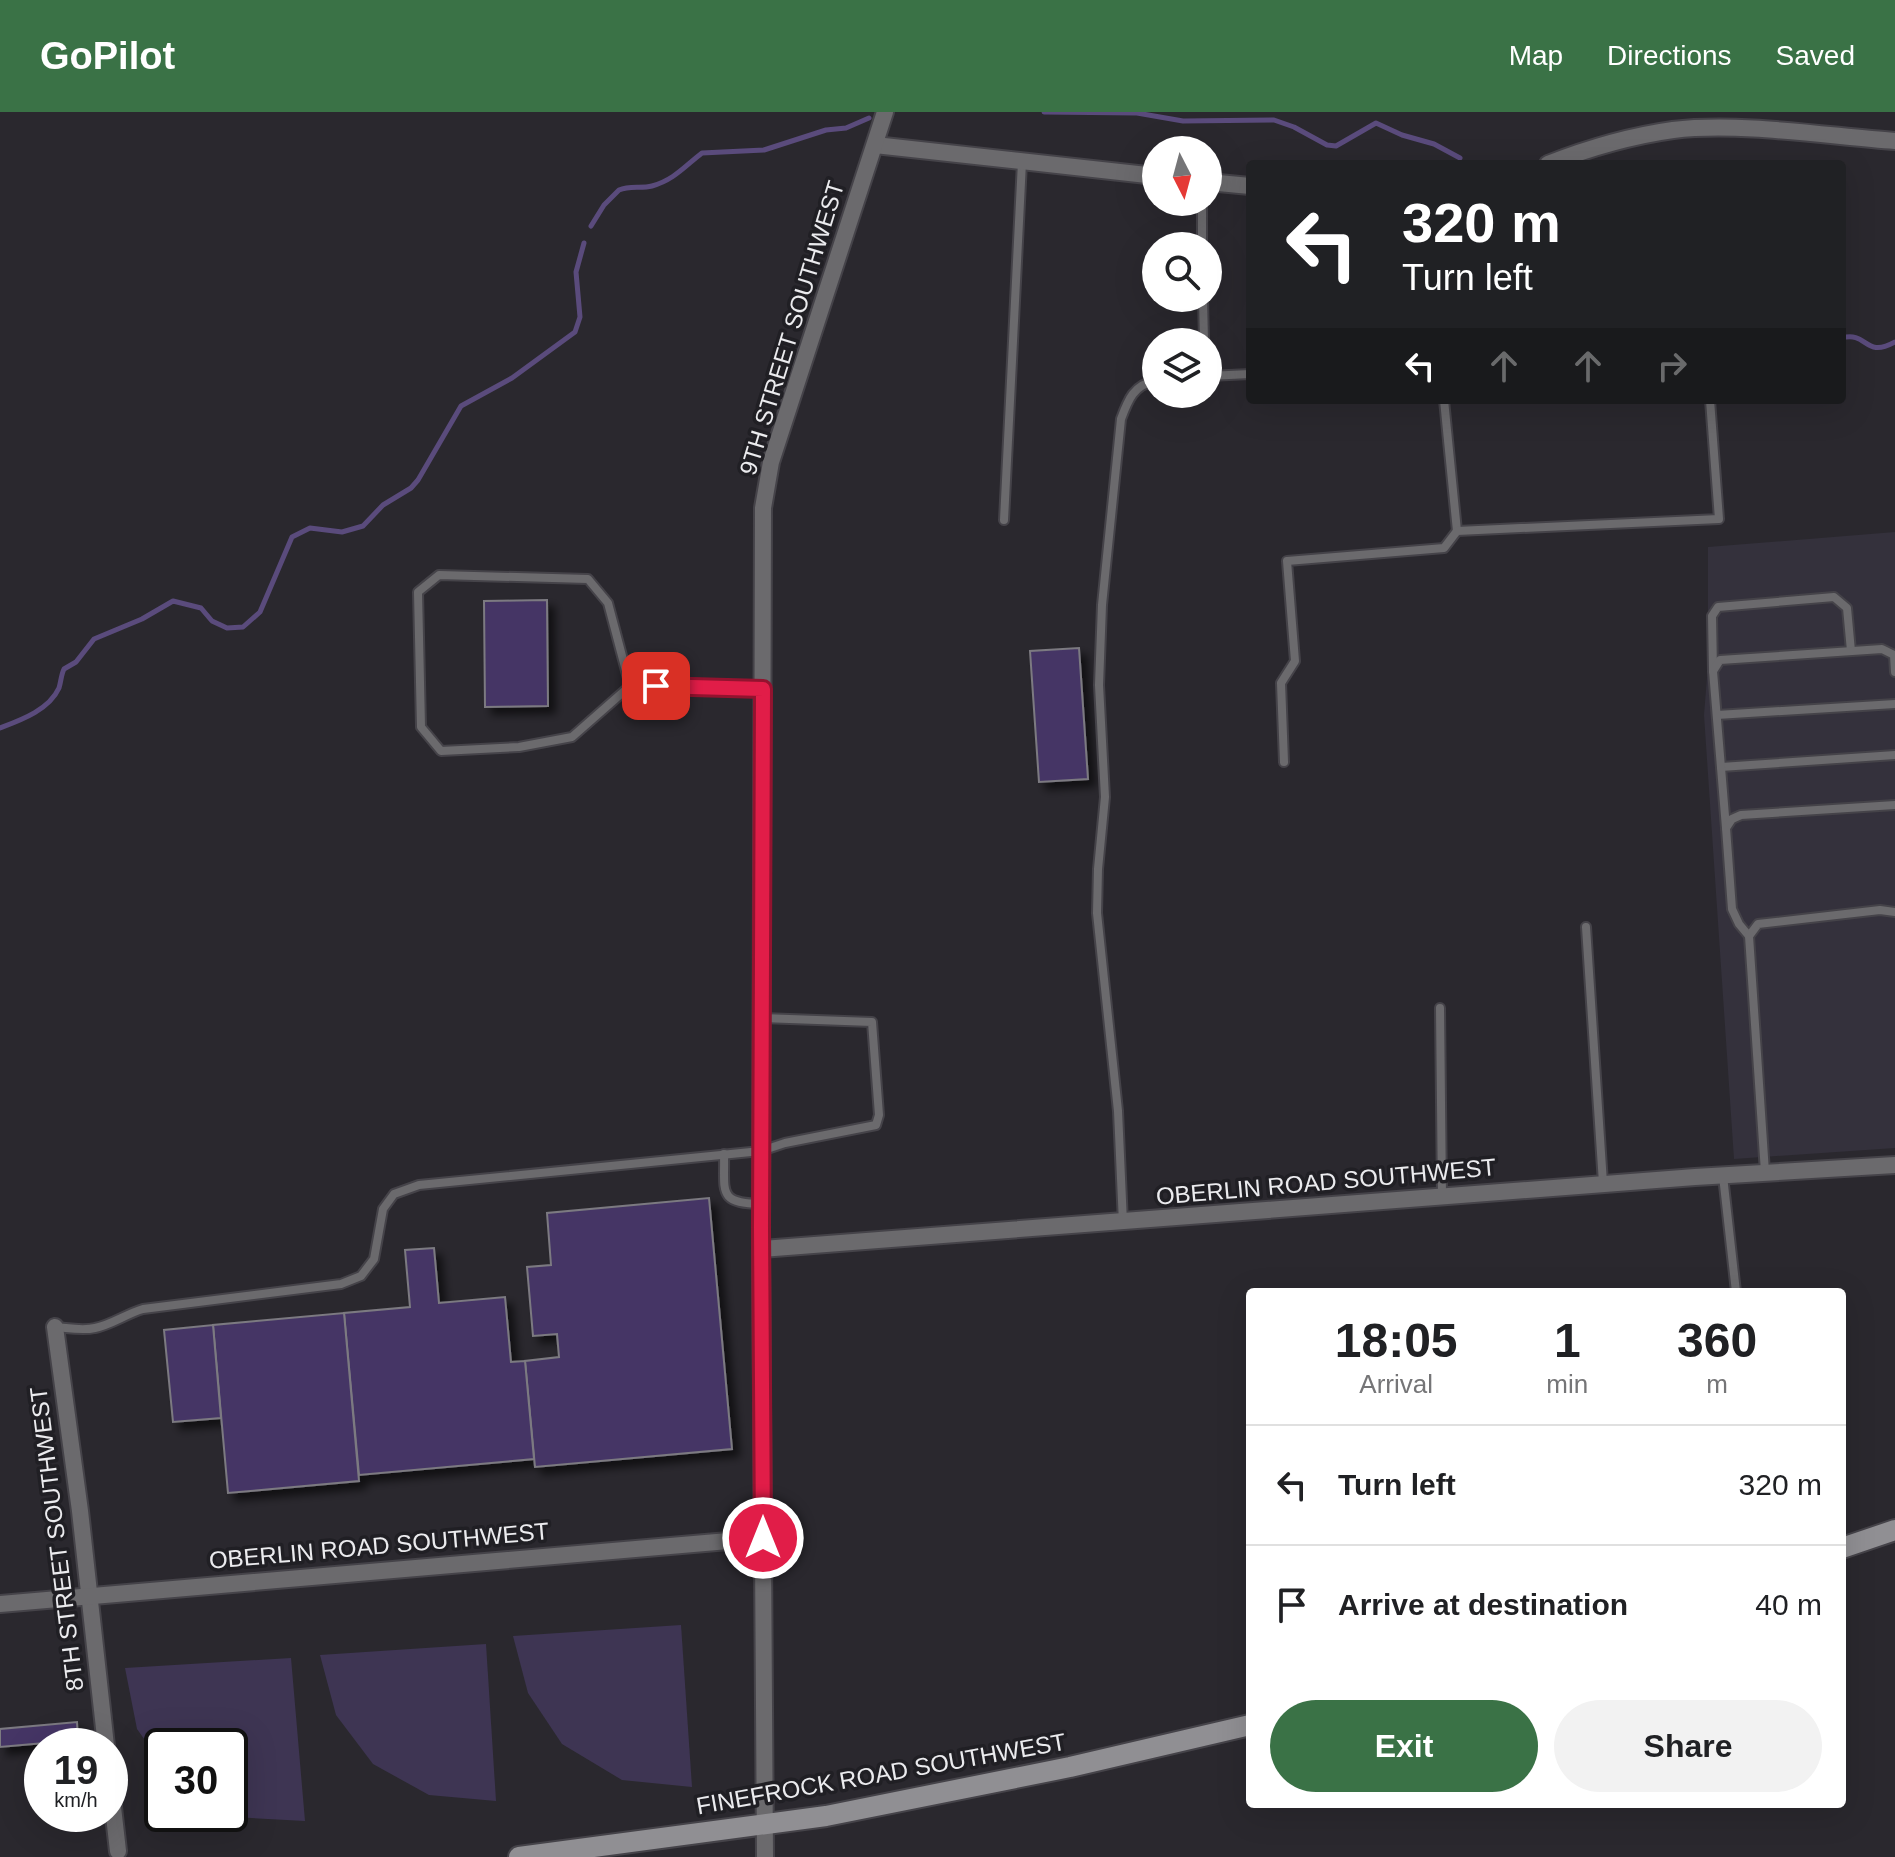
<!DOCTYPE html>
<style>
body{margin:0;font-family:Helvetica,sans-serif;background:#f2f2f2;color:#202124;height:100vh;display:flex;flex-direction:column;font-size:30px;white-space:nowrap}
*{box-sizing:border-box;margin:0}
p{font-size:26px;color:#757577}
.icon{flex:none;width:44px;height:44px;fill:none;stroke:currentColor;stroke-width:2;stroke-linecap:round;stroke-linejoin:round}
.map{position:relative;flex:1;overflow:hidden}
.panel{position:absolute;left:1246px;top:1176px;width:600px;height:520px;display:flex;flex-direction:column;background:#fff;border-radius:8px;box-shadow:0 8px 32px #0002}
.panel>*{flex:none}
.guide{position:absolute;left:1246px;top:48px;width:600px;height:244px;border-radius:8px;box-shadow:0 8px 32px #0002;background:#202124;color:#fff;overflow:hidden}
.needle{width:52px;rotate:174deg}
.controls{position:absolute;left:1142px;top:24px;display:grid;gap:16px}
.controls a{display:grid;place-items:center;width:80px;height:80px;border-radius:50%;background:#fff;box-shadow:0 8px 32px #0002;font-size:40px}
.speed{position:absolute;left:24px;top:1616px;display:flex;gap:16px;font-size:40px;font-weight:700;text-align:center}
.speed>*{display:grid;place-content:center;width:104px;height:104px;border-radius:50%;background:#fff;box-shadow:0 8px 32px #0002;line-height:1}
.speed small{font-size:20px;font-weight:400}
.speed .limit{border:4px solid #111;border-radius:12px;background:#fff;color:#111}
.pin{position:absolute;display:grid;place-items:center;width:68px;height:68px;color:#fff;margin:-34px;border-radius:16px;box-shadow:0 4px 12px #0006}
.me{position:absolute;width:88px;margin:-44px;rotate:0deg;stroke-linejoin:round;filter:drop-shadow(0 0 6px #0008)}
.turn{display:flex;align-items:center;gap:28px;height:168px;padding:0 24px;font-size:36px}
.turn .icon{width:104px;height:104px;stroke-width:2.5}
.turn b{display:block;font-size:56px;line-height:68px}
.lanes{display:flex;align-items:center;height:76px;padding:0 24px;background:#0003;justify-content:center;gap:40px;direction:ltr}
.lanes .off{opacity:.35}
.eta{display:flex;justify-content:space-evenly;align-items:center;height:136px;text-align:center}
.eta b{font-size:48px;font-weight:700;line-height:56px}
.cta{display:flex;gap:16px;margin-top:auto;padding:16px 24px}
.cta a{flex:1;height:92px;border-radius:48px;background:#3a7246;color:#fff;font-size:32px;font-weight:700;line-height:92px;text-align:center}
.cta a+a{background:#f2f2f2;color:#202124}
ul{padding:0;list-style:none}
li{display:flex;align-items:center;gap:24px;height:120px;padding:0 24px;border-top:2px solid #e0e0e0}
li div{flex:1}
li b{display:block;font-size:30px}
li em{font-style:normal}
header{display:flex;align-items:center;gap:48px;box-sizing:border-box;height:112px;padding:0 40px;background:#3a7246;color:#fff}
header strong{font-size:38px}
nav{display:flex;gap:44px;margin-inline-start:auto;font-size:28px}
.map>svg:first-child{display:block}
.built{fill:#34313c}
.green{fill:#3e3553}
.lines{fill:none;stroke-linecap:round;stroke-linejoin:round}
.stream{stroke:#5a4b7c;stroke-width:5}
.building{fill:#453665;stroke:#7c7a81;stroke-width:2;filter:url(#shadow)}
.lane-casing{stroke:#454349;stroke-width:12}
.street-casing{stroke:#454349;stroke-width:20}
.secondary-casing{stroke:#454349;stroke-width:24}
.lane{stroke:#6b6a6d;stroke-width:8}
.street{stroke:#6b6a6d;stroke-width:16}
.secondary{stroke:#908f93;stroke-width:20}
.route-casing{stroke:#92132f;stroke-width:20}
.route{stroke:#e11d48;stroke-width:14}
.labels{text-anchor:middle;stroke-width:7;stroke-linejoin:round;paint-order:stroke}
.street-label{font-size:24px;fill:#ebebee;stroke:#201f24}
</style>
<header>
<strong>GoPilot</strong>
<nav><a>Map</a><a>Directions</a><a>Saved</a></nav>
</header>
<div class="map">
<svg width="1895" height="1745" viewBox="0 0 1895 1745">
<defs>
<filter id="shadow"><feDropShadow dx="7" dy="7" stdDeviation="4" flood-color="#0009"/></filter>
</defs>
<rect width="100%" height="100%" fill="#2a282e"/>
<polygon class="built" points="1895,420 1895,1036 1734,1047 1704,603 1708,553 1708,435"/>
<g class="green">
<polygon points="681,1513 692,1675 622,1668 562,1632 528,1581 513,1524"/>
<polygon points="486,1532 496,1689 429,1683 373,1652 336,1603 320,1543"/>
<polygon points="291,1546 305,1709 234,1705 228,1702 230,1634 162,1634 162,1652 137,1617 125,1556"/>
</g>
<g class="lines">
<g class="stream">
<polyline points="1044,0 1137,1 1183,9 1274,8 1294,15 1327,33 1336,34 1376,11 1402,23 1434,32 1460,46"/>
<path d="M591,114l13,-21 15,-15c11,-5 22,-1 33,-4 22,-6 33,-20 50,-33l62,-3 62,-20 20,-2 23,-10"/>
<path d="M1842,226c26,-7 22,21 53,4"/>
<path d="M0,616c21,-8 49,-18 59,-40 2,-6 2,-13 5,-19l12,-7 18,-23 48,-20 31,-18 28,7 11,13 15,7 16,-1 17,-15 32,-75 18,-9 32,4 21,-6 20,-21 28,-17 7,-8 43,-74 51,-28 63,-46 5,-15 -4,-45 8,-29"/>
</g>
</g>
<g class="building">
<polygon points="547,488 548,594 485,595 484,489"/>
<polygon points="1079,536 1088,667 1039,670 1030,539"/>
<polygon points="709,1086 732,1337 535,1355 525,1249 559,1245 557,1222 533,1224 527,1155 551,1153 547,1101"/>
<polygon points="434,1136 439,1191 505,1185 511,1250 525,1249 534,1347 359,1363 344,1201 410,1195 405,1138"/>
<polygon points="344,1201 359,1369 228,1381 213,1213"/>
<polygon points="213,1213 221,1306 173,1310 164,1218"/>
<polygon points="77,1610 78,1628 0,1635 0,1617"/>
</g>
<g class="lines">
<g class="lane-casing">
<g id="lane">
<polyline points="1202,90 1202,134"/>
<polyline points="1203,186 1204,230"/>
<polyline points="1208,264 1250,262"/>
<polyline points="1444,288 1457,419"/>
<polyline points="1004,408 1022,50"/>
<polyline points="1713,559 1712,504 1718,495 1834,485 1847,496 1851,539"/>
<polyline points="630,574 608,491 588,467 439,463 418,480 421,615 441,639 519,635 572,625 630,574 762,577"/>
<polyline points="1717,603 1895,592"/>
<polyline points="1284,650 1281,571 1295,549 1287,449 1444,436 1457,419 1719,407 1710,288"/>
<polyline points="1721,655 1895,643"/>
<polyline points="1726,716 1713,559 1720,548 1882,537 1894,543 1895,560"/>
<polyline points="1586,815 1603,1071"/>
<polyline points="1749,824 1739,812 1732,797 1726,716 1732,707 1741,703 1895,693"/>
<polyline points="1440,896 1442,1084"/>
<path d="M724,1042c1,38 -7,49 37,50"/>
<polyline points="1765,1060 1749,824 1758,812 1880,798 1895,800"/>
<polyline points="1723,1064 1736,1180"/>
<path d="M1123,1111l-5,-112 -21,-198 1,-44 7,-72 -6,-112 3,-80 19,-186c7,-19 13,-35 35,-38"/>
<path d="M56,1215c13,1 26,4 39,1 16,-3 31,-14 48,-19l198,-25 20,-8 13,-17 9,-50 11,-15 25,-9 342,-34 24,-8 91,-18 3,-10 -7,-93 -110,-4"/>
</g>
</g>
<g class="street-casing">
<g id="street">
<polyline points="875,33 1156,64"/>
<path d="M1548,52c41,-16 82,-28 125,-34 67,-8 154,6 222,11"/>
<polyline points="1208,70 1250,74"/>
<polyline points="761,1137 1695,1065 1895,1053"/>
<polyline points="55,1215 80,1399 106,1634"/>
<polyline points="0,1492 763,1426"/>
<polyline points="110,1669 118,1739"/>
<polyline points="765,1745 761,1137 763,396 771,350 885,0"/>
</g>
</g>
<g class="secondary-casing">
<g id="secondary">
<polyline points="1842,1436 1895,1418"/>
<polyline points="519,1745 826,1704 1070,1655 1250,1613"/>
</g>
</g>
<use href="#lane" class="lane"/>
<use href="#street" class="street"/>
<use href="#secondary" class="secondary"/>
</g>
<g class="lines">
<g class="route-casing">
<polyline id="route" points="656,574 763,577 761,1115 763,1426"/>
</g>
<use href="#route" class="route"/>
</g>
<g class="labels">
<g class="street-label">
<text transform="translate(792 216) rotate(-73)" y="8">9TH STREET SOUTHWEST</text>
<text transform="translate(1326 1070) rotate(-5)" y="8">OBERLIN ROAD SOUTHWEST</text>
<text transform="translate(57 1427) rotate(-97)" y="8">8TH STREET SOUTHWEST</text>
<text transform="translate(379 1434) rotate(-5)" y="8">OBERLIN ROAD SOUTHWEST</text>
<text transform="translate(881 1662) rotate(-10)" y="8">FINEFROCK ROAD SOUTHWEST</text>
</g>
</g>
</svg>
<div class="controls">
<a><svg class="needle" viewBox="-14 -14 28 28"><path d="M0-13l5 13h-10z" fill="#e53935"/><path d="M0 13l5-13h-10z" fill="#757577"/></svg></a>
<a><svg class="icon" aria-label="search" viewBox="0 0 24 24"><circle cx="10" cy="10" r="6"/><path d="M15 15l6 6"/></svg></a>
<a><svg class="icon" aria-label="layers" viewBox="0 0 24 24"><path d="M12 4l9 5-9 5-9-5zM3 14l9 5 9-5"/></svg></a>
</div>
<div class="speed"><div>19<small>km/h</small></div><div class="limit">30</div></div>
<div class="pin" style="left:656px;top:574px;background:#d93025"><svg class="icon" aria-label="arrive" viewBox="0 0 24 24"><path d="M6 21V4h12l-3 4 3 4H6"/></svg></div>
<svg class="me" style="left:763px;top:1426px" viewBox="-20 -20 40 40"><circle r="17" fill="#e11d48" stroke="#fff" stroke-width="3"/><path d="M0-11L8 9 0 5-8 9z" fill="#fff"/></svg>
<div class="guide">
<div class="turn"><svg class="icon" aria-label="left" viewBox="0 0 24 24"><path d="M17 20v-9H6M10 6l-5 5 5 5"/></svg><div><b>320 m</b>Turn left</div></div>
<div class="lanes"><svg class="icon" aria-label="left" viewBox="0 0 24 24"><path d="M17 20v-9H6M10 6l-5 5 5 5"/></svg><svg class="icon off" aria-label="ahead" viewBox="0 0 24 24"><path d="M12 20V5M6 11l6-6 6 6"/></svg><svg class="icon off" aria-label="ahead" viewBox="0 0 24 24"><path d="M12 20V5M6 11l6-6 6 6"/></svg><svg class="icon off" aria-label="right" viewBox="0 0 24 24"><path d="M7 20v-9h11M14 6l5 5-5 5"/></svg></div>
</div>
<section class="panel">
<div class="eta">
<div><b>18:05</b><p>Arrival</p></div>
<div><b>1</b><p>min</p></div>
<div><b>360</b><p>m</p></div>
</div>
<ul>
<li><svg class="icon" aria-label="left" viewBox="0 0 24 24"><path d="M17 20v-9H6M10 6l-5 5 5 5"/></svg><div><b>Turn left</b></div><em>320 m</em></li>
<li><svg class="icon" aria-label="arrive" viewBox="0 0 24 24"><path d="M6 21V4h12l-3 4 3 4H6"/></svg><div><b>Arrive at destination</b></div><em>40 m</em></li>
</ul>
<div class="cta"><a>Exit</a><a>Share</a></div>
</section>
</div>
